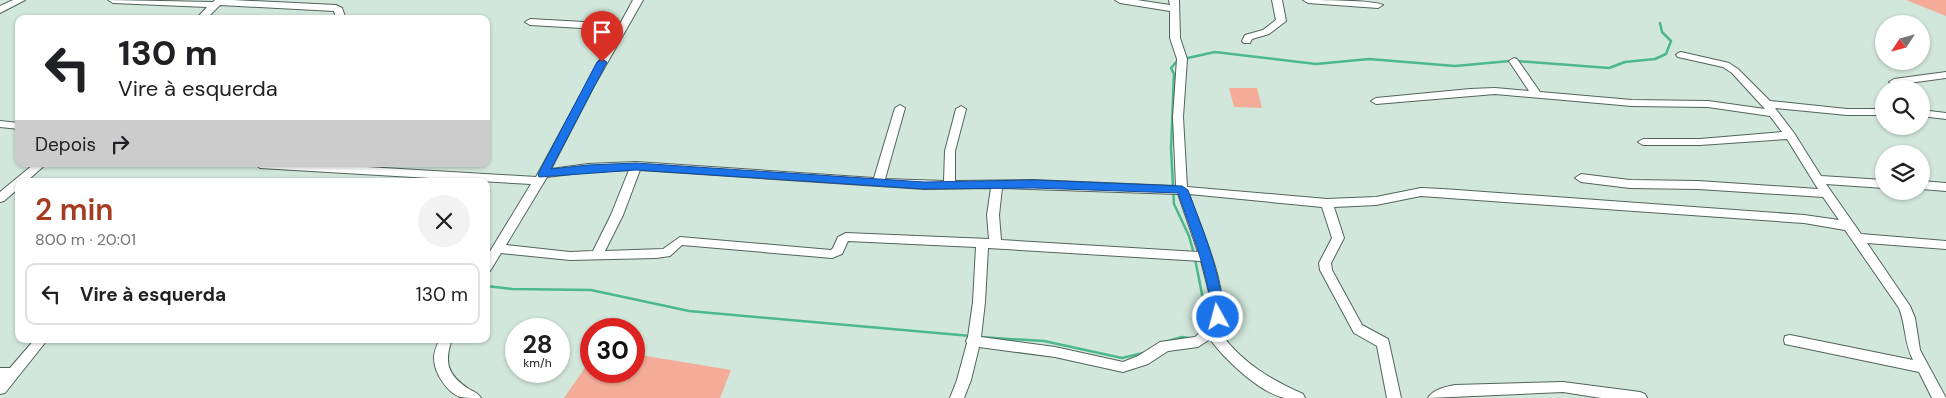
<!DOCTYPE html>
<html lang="pt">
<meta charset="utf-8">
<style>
body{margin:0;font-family:"DM Sans",sans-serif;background:#f2f2f2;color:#202124;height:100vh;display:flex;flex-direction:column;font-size:19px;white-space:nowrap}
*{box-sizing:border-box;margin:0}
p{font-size:16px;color:#757577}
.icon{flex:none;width:28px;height:28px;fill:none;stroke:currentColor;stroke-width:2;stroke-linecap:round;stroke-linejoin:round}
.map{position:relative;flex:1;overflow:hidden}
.side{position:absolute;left:15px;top:178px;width:475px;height:165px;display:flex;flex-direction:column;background:#fff;border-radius:10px;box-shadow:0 1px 4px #0004}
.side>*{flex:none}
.banner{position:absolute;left:15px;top:15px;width:475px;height:152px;border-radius:10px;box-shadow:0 1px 4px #0004;background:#fff;color:#202124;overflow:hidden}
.needle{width:32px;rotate:234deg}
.tools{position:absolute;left:1875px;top:15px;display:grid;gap:10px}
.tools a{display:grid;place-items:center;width:55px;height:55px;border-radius:50%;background:#fff;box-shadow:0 1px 4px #0004;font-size:25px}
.speed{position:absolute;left:505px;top:318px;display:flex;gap:10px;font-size:25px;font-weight:700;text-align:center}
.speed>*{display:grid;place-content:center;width:65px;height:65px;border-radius:50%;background:#fff;box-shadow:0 1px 4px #0004;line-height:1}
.speed small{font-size:12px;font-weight:400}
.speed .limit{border:8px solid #d22;background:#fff;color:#111}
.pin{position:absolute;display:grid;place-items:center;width:42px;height:42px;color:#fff;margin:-51px -21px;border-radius:50% 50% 50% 0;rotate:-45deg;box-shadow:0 0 5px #0007}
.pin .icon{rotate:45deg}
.me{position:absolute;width:55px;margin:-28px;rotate:353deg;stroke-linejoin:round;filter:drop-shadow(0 0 4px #0008)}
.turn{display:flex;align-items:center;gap:18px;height:105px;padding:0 20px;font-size:22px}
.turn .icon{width:65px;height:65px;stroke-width:2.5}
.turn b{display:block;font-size:35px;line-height:42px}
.then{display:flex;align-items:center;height:48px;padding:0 20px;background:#0003;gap:10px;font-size:19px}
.round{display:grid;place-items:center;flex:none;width:52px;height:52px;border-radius:26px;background:#f2f2f2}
.head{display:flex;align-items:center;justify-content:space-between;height:85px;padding:0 20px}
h1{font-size:30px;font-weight:600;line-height:38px;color:#a53c22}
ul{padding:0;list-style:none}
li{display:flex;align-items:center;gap:15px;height:62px;margin:0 10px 8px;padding:0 10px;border:2px solid #e0e0e0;border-radius:10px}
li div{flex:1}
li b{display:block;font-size:19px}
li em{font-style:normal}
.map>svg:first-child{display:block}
.green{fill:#f4ac99}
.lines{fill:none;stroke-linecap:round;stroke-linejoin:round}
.stream{stroke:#4cb88d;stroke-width:2.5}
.minor-casing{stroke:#52645b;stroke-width:2}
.minor{fill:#fff;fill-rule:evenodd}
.route{fill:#1a73e8;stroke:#114b97}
</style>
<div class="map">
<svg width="1946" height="398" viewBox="0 0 1946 398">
<rect width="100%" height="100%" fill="#d2e7dc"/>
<g class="green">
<polygon points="1906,0 1946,0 1946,16"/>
<polygon points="1229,88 1257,88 1262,108 1234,107"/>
<polygon points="634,354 731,370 720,398 564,398 591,359 591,371 634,371"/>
</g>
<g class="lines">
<g class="stream">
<polyline points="1183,59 1215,52 1316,64 1369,59 1455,66 1510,61"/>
<polyline points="1178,60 1171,68 1174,74 1171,149 1174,204 1189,236 1194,254"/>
<polyline points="1516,61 1609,68 1625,62 1655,59 1666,54 1671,41 1662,32 1660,23"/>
<polyline points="1195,259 1208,324"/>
<polyline points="486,286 512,289 591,290 689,311 971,336"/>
<polyline points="979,337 1044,341 1122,358 1143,353"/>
<polyline points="1161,343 1182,337 1189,338"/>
</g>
<g class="minor-casing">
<g id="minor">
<polygon points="13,0 25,0 0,13 0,6"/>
<polygon points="108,0 213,2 215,0 232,0 336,5 342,8 346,19 336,19 334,11 220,5 206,19 196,19 207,7 113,3"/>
<path d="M633,0h10l-49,86 -43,83 37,-5 48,-2 238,16 21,-70 5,-3 5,3 -20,71 59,2 1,-30 11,-42 5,-3 5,3 -11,42v30l78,-1 143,6 -3,-69 4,-58 -7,-21v-27l-50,-8 -5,-3h22l33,5 -1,-5h10l1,38 7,21 -4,58 4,70 140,12 49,-2 45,-9 22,1 361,26 35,5 -16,-23 -125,-8 -68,-1 -49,-6 -6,-4 6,-4 49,6 68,1 120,8 -31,-50 -87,6h-57l-5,-3 5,-3h57l82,-7 -12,-16 -62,-9 -76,-1 -137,-12 -119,10 -5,-3 5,-3 94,-9 25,-1 34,3 -20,-30 5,-3 3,1 23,33 92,8 76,1 57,8 -33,-36 -9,-6 -45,-10 -2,-2 2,-2 3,-1 48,11 9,6 32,32 77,8h37v6h-37l-72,-7 19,25 27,43 63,4v8l-58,-4 35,50 85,7v8l-79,-6 43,63 5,12 5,32 26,48h-14l-13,-26 -134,-28 -1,-4 1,-4 5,-1 123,25c-9,-17 -7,-35 -14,-52l-54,-78 -41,-7 -383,-27 -45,9 -42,2 10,31 -13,25 1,7 30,55 26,14 1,4 12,55h-14l-10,-52 -23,-13 -34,-63 -1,-7 13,-25 -10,-31 -133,-13c16,45 40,93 33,141 21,28 49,45 81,59l2,4c-7,0 -14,0 -20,0 -25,-5 -61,-39 -75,-59l-12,8 -30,4 -20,13 -25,8 -68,-15 -76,-10 -8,33 -7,18h-14l7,-18 10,-37 -1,-2 2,-4 5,-35 3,-55 -128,-6 -6,13 -10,4 -150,-13 -12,11 -14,2 -86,2 -69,-7 -11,18 -4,1v-14l45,-74 -271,-16 -5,-4h61l220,13 80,-147 -86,-5 -5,-3 5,-3 90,5zM629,170l-18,45 -18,36 -23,1 -64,-7 41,-68 41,-5zM640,170l284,19 67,-1 -4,27 2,24 -143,-6 -8,4 -5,11 -2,2 -151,-13 -17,12 -58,2 18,-36zM1002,188l176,6 20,58 -197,-12 -2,-25zM988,248l213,13 10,39 1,17 -9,13 -8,7 -35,5 -22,14 -15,6 -68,-15 -74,-10 4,-35z"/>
<polygon points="1272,0 1282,0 1286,21 1269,34 1252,39 1250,43 1244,43 1242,41 1245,35 1263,30 1276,20"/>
<path d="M1303,0c15,0 70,0 80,5l-5,3 -70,-5z"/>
<polygon points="1946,72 1946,78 1894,85 1889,82 1894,79"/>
<polygon points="1921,110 1946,113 1946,119 1921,116"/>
<polygon points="0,121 19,123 19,129 0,127"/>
<polygon points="34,164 46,164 27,181 19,181 19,188 4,201 0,202 0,192"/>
<polygon points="1921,181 1946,183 1946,191 1921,189"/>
<polygon points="35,339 48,339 5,393 0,394 0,368 10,368"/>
<path d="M440,339h12c-8,23 -5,36 17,50 5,3 9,4 12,9 -6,0 -15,0 -21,-1 -13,-5 -26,-24 -26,-39 0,-7 3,-13 6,-19z"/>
<path d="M1563,382l77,10 5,2 2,4h-46l-38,-6 -135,6c5,-9 18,-11 27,-13z"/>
</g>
</g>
<use href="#minor" class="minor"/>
</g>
<path class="route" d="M602,59l5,3 -56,107 37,-4 48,-2 288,19 109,-2 149,6 6,4c15,41 33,83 36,127l-6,5 -6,-5c-3,-43 -20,-83 -34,-124l-145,-5 -109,1 -288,-19 -97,7 -1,-3 59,-112z"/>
</svg>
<div class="tools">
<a><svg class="needle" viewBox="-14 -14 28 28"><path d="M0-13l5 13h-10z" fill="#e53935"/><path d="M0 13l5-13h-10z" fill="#757577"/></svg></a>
<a><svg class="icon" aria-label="search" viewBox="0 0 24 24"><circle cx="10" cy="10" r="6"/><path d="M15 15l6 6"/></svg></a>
<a><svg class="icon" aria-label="layers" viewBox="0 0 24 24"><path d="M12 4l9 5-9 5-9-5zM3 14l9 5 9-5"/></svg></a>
</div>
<div class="speed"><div>28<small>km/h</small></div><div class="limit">30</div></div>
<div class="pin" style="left:602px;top:62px;background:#d93025"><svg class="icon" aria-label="arrive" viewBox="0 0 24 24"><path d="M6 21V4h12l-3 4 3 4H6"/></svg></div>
<svg class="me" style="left:1218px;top:317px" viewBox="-20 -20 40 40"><circle r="17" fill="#1a73e8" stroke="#fff" stroke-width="3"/><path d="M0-11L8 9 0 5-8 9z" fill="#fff"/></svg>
<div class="banner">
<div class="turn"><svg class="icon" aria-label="left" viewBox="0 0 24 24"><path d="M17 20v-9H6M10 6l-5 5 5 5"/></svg><div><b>130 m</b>Vire à esquerda</div></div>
<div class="then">Depois<svg class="icon" aria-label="right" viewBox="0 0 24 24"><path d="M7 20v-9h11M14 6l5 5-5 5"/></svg></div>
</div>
<section class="side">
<div class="head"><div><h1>2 min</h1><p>800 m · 20:01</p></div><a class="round"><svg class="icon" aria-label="close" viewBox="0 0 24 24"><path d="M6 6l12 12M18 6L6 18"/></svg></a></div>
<ul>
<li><svg class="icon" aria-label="left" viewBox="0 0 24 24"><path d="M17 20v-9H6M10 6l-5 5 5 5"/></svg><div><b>Vire à esquerda</b></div><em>130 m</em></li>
</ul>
</section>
</div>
